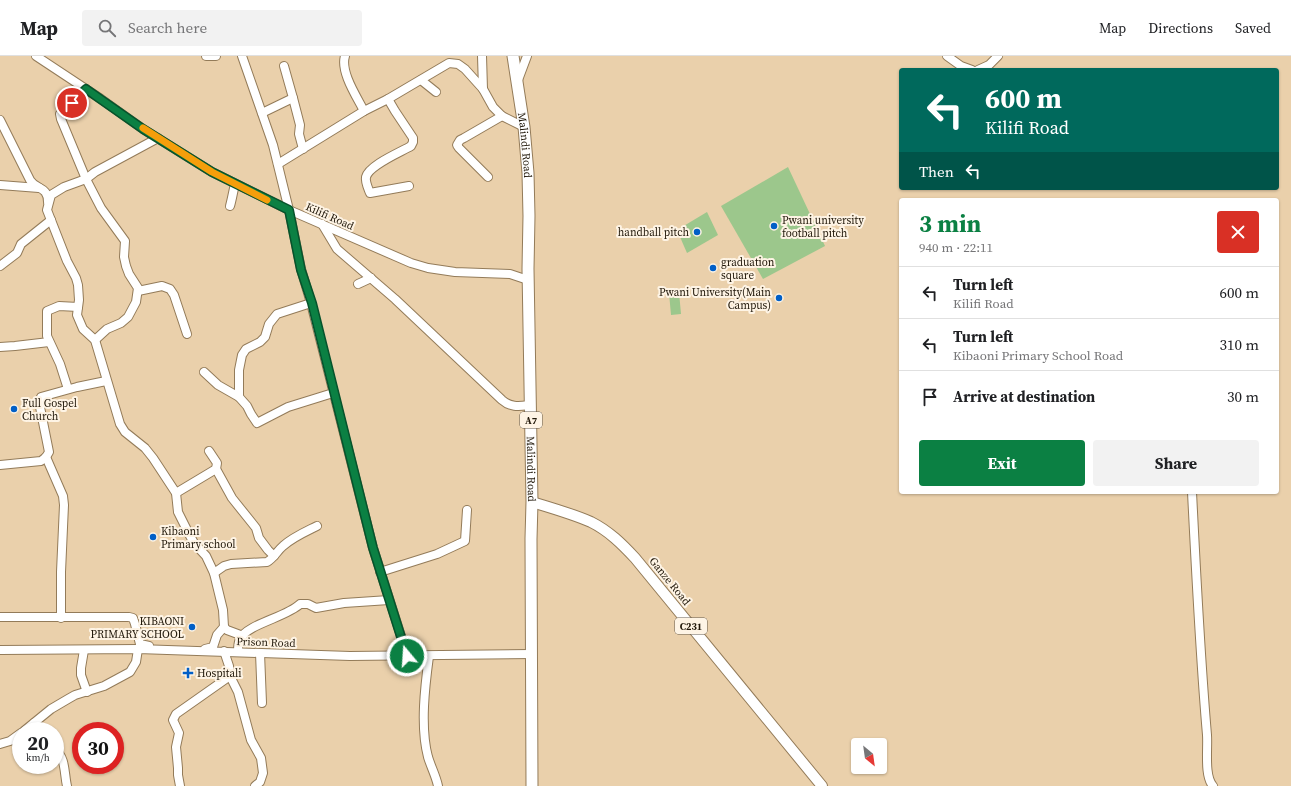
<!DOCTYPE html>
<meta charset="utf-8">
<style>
body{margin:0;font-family:"Source Serif 4",serif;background:#f2f2f2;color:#202124;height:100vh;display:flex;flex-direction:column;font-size:15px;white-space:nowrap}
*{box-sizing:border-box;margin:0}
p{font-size:13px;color:#757577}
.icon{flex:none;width:22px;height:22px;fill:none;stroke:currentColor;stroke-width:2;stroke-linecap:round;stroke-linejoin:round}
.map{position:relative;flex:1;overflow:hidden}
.details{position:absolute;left:899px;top:142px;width:380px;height:296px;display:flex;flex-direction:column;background:#fff;border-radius:4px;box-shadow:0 1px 3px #0004}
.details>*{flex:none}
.hud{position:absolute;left:899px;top:12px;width:380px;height:122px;border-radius:4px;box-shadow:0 1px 3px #0004;background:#00695c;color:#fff;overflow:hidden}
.needle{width:26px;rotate:151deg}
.buttons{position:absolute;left:851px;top:682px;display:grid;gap:8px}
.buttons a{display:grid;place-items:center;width:36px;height:36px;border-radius:4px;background:#fff;box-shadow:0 1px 3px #0004;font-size:20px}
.speed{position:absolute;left:12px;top:666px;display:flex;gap:8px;font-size:20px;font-weight:700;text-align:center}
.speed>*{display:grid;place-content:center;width:52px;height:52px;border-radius:50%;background:#fff;box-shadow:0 1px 3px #0004;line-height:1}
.speed small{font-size:10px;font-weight:400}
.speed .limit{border:6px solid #d22;background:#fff;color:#111}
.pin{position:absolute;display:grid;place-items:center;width:34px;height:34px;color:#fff;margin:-17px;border:2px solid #fff;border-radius:50%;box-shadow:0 1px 4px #0007}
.me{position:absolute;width:44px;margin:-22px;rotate:342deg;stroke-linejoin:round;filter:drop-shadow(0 0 3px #0008)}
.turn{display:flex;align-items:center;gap:14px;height:84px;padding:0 20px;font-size:18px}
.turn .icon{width:52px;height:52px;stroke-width:2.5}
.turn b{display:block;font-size:28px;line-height:34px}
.then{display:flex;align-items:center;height:38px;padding:0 20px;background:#0003;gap:8px;font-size:15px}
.round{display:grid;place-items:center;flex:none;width:42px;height:42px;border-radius:4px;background:#f2f2f2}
.headline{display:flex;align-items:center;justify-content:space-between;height:68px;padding:0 20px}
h1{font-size:24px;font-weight:700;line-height:30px;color:#0b8043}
.primary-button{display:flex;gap:8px;margin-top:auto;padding:8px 20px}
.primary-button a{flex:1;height:46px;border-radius:4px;background:#0b8043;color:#fff;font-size:16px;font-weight:700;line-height:46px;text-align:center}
.primary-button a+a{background:#f2f2f2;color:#202124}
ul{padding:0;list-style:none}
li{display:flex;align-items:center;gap:12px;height:52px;padding:0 20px;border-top:1px solid #e0e0e0}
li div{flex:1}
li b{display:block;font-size:15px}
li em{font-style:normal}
header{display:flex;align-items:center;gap:24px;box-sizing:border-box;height:56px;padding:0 20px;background:#fff;border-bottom:1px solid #e0e0e0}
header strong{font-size:19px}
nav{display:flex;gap:22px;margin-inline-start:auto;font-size:14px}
.search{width:280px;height:36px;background:#f2f2f2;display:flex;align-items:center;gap:10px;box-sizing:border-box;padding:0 14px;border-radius:4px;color:#757577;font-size:15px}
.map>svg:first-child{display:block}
.green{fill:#9cc78c}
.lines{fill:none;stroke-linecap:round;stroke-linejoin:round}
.minor-casing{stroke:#937b59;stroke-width:10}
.major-casing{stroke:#937b59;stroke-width:12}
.highway-casing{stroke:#937b59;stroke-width:13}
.minor{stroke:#fff;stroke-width:8}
.major{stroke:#fff;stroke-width:10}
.highway{stroke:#fff;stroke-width:11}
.route-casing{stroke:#07532c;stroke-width:10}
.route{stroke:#0b8043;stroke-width:7}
.slow{stroke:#f59e0b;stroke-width:7}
.poi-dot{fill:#015fc7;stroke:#fef4e5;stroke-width:1.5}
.labels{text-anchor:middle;stroke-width:4;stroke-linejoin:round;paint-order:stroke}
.shield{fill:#fef4e5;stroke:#63594b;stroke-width:1}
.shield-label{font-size:10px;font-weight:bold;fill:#201709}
.street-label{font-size:11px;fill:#201709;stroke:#fef4e5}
.poi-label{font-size:11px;fill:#201709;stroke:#fef4e5;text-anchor:start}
</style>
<header>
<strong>Map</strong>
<div class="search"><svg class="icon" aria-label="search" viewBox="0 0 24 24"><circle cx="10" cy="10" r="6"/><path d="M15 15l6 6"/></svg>Search here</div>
<nav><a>Map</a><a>Directions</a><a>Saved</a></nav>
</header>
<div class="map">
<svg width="1291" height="730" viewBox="0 0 1291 730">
<rect width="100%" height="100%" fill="#ead0ab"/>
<g class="green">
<polygon points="788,111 825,190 763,223 721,150"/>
<polygon points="707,156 718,179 687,197 677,174"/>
<polygon points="679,236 681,258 671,259 669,237"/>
</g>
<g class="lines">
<g class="minor-casing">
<g id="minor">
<polyline points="36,0 101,43 143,73 212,116 289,154 411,207 428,212 455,216 510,218 528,224"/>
<polyline points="206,0 216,0"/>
<polyline points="242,0 273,89 289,154 301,213 311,247 373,492 407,599"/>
<path d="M345,0c-5,16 12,41 19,55"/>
<polyline points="482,0 483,33"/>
<polyline points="947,0 961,10 972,14"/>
<polyline points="978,14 989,9 998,0"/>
<polyline points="421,24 436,36"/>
<polyline points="518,24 527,0"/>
<polyline points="86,33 60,58 61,63 86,123 64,131 51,139 47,154 67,205 76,222 78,229 79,244 77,259 83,273 95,284 120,368 125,376 145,392 153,402 176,437 178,456 189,478 194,487 206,500 214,517 223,554 224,571"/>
<polyline points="293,42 300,69 299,78 303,93"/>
<path d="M388,43l7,12 18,27v4l-2,4c-10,6 -42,19 -45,31 -1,5 2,11 4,16l39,-7"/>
<polyline points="262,57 293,42 284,10"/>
<path d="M0,64l30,60c6,10 18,6 18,22"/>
<polyline points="278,108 364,55 388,43 449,7 458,8 465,13 483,33 493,51 502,60 524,71"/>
<polyline points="488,121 459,92 457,89 460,84 464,82 502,60"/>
<polyline points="0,129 39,132"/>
<path d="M230,150c2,-7 3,-14 5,-22"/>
<path d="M322,168l15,25 58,50 107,101c9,8 18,6 29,5"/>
<polyline points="0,210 17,197 21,188 51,164"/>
<polyline points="358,228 371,222"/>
<polyline points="138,235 162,230 170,233 174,239 187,278"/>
<polyline points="311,247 277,258 269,268 265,281 260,286 246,293 242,299 239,314 239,341 247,350 251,358 257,367 288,351 333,337"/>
<polyline points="95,284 107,273 121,267 128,261 136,246 138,232 129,218 126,210 124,201 125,185 101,152 86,123 95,116 158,82"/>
<polyline points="0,291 15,290 49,286"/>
<polyline points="204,316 218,329 239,341"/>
<polyline points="68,333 60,308 47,280 47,255 59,250 78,251"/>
<polyline points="46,401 63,440 64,449 61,516 61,562"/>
<polyline points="0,409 41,405 46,401 49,396 39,346 41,341 77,331 106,325"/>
<polyline points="216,413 232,442 256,472 259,482 268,494 274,500"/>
<path d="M1192,436c4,81 8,162 15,243 1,14 -3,41 6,51"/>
<polyline points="176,437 216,413 217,407 209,395"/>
<polyline points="380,516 437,498 465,485 467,454"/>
<path d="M214,517l10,-7 7,-2 36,-2c7,-4 10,-11 16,-16 10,-9 22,-14 34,-20"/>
<polyline points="0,561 129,561 133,562 135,568 140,588 149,590"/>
<polyline points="224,571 227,574 243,580"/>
<polyline points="205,593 213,591 217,579 224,571"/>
<polyline points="0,594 138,593 350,600 532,598"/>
<polyline points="84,594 81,612 81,619 87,636"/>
<path d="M238,596c0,-4 0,-9 2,-13 7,-15 47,-22 60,-35h8l8,4 28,-5 45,-3"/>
<polyline points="260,597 262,647"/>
<path d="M429,600c-4,30 -9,71 -1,101 3,10 8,19 10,29"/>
<polyline points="230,620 238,636 251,684 261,702 263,717 260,726 255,730"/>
<polyline points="34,667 39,675"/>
<polyline points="24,675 51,653 68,643 75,639 104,630 130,616 136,606 138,593"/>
<polyline points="0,688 10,685 21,677"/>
<path d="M55,693c11,9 9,24 12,37"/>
<polyline points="180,730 178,719 178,712 176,691 179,677 173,664 176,658 230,620 229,610 224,595"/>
</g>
</g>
<g class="major-casing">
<path id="major" d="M532,446c20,6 41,12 59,20 18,9 31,22 44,36l187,228"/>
</g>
<g class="highway-casing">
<g id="highway">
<path id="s1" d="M513,0l11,71 4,46 1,43 -1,53 4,233 -1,37 1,247"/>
</g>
</g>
<use href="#minor" class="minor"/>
<use href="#major" class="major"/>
<use href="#highway" class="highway"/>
</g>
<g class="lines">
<g class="route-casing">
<polyline id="route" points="72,47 86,33 143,73 212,116 289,154 301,214 312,247 373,492 407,600"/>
</g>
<use href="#route" class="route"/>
<polyline class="slow" points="143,72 212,116 267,144"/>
</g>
<g class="poi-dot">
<circle cx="774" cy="170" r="4"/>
<circle cx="697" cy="176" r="4"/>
<circle cx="713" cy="212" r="4"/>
<circle cx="779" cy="242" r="4"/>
<circle cx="14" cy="353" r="4"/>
<circle cx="153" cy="481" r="4"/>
<circle cx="192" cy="571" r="4"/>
<path d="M186 611h4v4h4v4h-4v4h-4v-4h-4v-4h4z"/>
</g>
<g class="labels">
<g class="shield">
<rect x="520" y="356" width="22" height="16" rx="3"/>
<rect x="675" y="562" width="32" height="16" rx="3"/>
</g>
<g class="shield-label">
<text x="531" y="368">A7</text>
<text x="691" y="574">C231</text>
</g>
<g class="street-label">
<text dy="4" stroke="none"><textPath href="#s1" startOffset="90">Malindi Road</textPath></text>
<text transform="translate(330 160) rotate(24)" y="4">Kilifi Road</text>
<text dy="4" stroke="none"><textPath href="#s1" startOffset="414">Malindi Road</textPath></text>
<text transform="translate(670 525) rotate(51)" y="4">Ganze Road</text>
<text transform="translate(266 586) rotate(2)" y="4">Prison Road</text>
</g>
<g class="poi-label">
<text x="782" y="168">Pwani university<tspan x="782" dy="13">football pitch</tspan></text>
<text x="689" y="180" text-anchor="end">handball pitch</text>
<text x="721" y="210">graduation<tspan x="721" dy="13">square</tspan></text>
<text x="771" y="240" text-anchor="end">Pwani University(Main<tspan x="771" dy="13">Campus)</tspan></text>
<text x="22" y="351">Full Gospel<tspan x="22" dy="13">Church</tspan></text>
<text x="161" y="479">Kibaoni<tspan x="161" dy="13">Primary school</tspan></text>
<text x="184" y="569" text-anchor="end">KIBAONI<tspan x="184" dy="13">PRIMARY SCHOOL</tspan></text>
<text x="197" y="621">Hospitali</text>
</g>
</g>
</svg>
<div class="buttons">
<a><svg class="needle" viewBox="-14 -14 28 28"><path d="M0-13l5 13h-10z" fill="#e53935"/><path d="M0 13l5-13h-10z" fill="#757577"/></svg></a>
</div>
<div class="speed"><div>20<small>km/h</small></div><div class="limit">30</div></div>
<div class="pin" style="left:72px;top:47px;background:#d93025"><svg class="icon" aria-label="arrive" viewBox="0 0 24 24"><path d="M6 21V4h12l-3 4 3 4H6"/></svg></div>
<svg class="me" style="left:407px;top:600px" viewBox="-20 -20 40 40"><circle r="17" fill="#0b8043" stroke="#fff" stroke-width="3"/><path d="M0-11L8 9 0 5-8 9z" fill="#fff"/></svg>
<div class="hud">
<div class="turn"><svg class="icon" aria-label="left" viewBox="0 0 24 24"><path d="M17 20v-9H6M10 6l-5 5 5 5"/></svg><div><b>600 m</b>Kilifi Road</div></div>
<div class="then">Then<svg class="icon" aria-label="left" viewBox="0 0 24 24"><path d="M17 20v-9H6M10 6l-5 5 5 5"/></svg></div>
</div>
<section class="details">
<div class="headline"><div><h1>3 min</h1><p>940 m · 22:11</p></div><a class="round" style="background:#d93025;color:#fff"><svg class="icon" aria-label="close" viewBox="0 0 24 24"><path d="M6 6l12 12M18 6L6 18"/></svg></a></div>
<ul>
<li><svg class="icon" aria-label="left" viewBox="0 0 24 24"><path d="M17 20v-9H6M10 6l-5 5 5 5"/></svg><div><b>Turn left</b><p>Kilifi Road</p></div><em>600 m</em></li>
<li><svg class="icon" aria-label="left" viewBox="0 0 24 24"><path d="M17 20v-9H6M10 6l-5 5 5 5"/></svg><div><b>Turn left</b><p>Kibaoni Primary School Road</p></div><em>310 m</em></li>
<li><svg class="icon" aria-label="arrive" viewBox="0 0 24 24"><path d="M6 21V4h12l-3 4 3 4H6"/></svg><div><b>Arrive at destination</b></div><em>30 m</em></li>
</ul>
<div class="primary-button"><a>Exit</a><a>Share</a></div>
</section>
</div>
